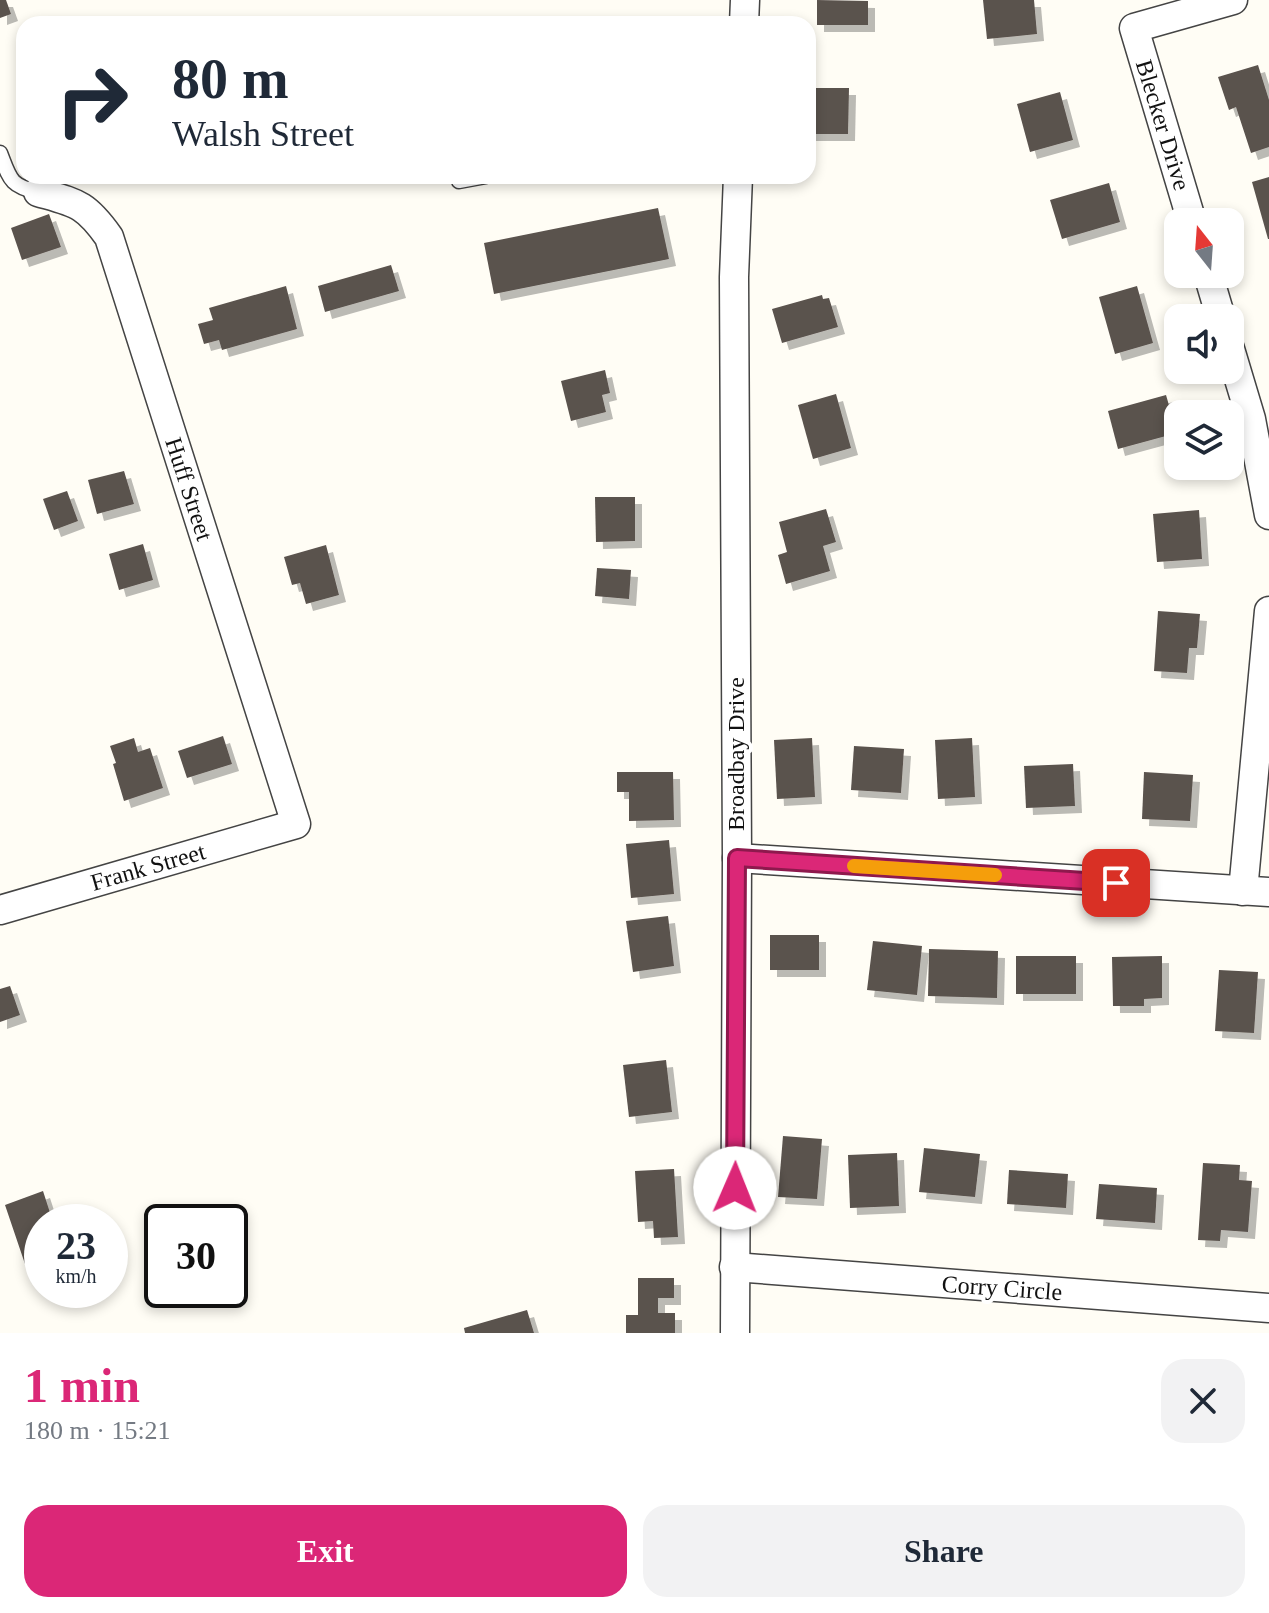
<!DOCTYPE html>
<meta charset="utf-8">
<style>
body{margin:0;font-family:"Times New Roman",serif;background:#f2f2f3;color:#1f2937;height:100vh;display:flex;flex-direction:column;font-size:30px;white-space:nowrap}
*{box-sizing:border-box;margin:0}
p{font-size:26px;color:#747a83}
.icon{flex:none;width:44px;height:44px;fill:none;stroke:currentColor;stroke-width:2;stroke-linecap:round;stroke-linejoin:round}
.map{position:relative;height:1333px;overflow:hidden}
.panel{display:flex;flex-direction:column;background:#fff;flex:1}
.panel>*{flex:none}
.top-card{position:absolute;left:16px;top:16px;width:800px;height:168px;border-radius:24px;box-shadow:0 4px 12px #0003;background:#fff;color:#1f2937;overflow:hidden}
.needle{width:52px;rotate:343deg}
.buttons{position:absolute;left:1164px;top:208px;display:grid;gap:16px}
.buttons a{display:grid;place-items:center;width:80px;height:80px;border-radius:16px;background:#fff;box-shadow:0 4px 12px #0003;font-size:40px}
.speed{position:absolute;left:24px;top:1204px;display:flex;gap:16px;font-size:40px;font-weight:700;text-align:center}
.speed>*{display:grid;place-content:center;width:104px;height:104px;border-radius:50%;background:#fff;box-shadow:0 4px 12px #0003;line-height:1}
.speed small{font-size:20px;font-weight:400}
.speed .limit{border:4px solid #111;border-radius:12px;background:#fff;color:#111}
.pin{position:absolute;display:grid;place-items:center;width:68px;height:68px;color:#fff;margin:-34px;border-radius:16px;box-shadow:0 4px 12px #0006}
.me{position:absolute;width:88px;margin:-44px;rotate:1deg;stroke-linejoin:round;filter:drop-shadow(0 0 6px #0008)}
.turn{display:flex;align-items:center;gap:28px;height:168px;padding:0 24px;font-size:36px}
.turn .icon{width:104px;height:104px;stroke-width:2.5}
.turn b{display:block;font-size:56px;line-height:68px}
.round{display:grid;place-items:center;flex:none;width:84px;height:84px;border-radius:24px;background:#f2f2f3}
.summary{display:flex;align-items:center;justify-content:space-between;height:136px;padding:0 24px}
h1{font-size:48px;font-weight:700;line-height:60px;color:#db2777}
.primary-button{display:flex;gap:16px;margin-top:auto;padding:16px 24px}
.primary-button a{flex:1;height:92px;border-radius:24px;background:#db2777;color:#fff;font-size:32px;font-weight:700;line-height:92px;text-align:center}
.primary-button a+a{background:#f2f2f3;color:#1f2937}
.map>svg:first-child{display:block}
.building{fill:#5a524d;filter:url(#shadow)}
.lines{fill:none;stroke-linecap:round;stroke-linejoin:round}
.lane-casing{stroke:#444;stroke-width:17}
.street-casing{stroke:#444;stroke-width:31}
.lane{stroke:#fff;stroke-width:14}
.street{stroke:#fff;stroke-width:28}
.route-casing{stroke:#8e194d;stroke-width:20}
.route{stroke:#db2777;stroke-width:14}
.slow{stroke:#f59e0b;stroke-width:14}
.labels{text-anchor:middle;stroke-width:8;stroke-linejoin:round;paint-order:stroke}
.street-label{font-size:24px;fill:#111;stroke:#fff}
</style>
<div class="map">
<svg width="1269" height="1333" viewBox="0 0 1269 1333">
<defs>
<filter id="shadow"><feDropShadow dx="7" dy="7" stdDeviation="0" flood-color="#0004"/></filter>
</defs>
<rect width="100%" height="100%" fill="#fffdf5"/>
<g class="building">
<polygon points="0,0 6,0 11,14 0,18"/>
<polygon points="817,0 868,1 868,25 817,25"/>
<polygon points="983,0 1034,0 1037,34 987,39"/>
<polygon points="1258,65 1269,100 1269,147 1251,153 1236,107 1229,110 1218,77"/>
<polygon points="808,88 849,88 848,134 808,134"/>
<polygon points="1060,92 1073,140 1030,152 1017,104"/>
<polygon points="1269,177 1269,239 1268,239 1252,182"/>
<polygon points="1109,183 1120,222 1062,239 1050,200"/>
<polygon points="658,208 669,259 494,294 484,243"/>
<polygon points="49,214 61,247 22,260 11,228"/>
<polygon points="391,265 399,291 325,312 318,286"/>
<polygon points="286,286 297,329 222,350 219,340 204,344 198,324 213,320 209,308"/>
<polygon points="1137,286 1153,343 1115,354 1099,297"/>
<polygon points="822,295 823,299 829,298 838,327 782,343 772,309"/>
<polygon points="605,370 610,393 602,395 606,412 571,421 561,381"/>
<polygon points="836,394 851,448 813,459 798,405"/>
<polygon points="1166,395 1177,433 1118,449 1108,411"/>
<polygon points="124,471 134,504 97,514 88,480"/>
<polygon points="67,491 78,521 54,530 43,499"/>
<polygon points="595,497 635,497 635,541 596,542"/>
<polygon points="826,509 836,542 823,546 830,571 786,584 778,555 787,552 779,522"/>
<polygon points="1199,510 1202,559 1157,562 1153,514"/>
<polygon points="143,544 153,580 119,590 109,554"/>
<polygon points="326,545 339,595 306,604 300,583 292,585 284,557"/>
<polygon points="597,568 631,570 629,599 595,596"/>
<polygon points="1158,611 1200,614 1197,648 1189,648 1187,673 1154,671"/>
<polygon points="223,736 232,764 187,778 178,751"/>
<polygon points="134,738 138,752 150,748 163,788 124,801 113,764 116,763 110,746"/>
<polygon points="812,738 815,797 777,799 774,740"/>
<polygon points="972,738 975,797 938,799 935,740"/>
<polygon points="854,746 904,749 901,793 851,790"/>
<polygon points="1073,764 1075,806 1026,808 1024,766"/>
<polygon points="617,772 673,772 674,820 629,821 629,792 617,792"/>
<polygon points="1144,772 1193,775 1190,821 1142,819"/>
<polygon points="669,840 674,894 631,898 626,844"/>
<polygon points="668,916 674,966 633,972 626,921"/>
<rect x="770" y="935" width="49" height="35"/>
<polygon points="873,941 922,946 917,995 867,990"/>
<polygon points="929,949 998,951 997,998 928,996"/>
<rect x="1016" y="956" width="60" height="38"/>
<polygon points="1162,956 1162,998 1144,999 1144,1006 1113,1006 1112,957"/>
<polygon points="1219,970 1258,972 1254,1033 1215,1031"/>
<polygon points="10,986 20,1015 0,1022 0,989"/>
<polygon points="666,1060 672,1112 629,1117 623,1065"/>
<polygon points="783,1136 822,1139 817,1199 778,1197"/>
<polygon points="924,1148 980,1154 975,1197 919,1192"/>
<polygon points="897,1153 899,1206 850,1208 848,1155"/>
<polygon points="1203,1163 1240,1165 1239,1180 1252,1181 1248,1232 1221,1230 1220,1241 1198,1240"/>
<polygon points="674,1169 678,1237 654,1238 653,1221 638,1222 635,1171"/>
<polygon points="1009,1170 1068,1174 1066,1208 1007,1204"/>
<polygon points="1099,1184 1157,1188 1155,1223 1096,1219"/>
<polygon points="43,1191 53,1222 42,1222 42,1258 25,1264 5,1205"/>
<polygon points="638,1278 674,1278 674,1298 658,1298 658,1313 675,1313 675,1333 626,1333 626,1315 638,1315"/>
<polygon points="527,1310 534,1333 465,1333 464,1328"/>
</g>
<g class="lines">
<g class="lane-casing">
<g id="lane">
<path d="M0,153c10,26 10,33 38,39"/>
<polyline points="459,181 486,176"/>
</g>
</g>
<g class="street-casing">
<g id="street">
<polyline points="744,24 745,0"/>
<polyline points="1192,222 1134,28 1233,0"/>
<polyline points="1208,274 1221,318"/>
<polyline points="1230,349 1251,419 1269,515"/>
<polyline points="737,858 1269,892"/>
<polyline points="1243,891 1269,611"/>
<path d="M0,910l296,-86 -187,-587c-24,-34 -33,-34 -71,-45"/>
<polyline points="734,1267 1269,1308"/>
<polyline points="735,1333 737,858 734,277 738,176"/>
</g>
</g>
<use href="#lane" class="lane"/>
<use href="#street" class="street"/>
</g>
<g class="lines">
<g class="route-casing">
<polyline id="route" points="735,1188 737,858 1116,883"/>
</g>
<use href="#route" class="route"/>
<polyline class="slow" points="854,866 995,875"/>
</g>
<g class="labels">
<g class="street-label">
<text transform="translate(1163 125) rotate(73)" y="8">Blecker Drive</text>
<text transform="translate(189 489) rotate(72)" y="8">Huff Street</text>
<text transform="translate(736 754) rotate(-90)" y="8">Broadbay Drive</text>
<text transform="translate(148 867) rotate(-16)" y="8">Frank Street</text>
<text transform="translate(1002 1288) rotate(4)" y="8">Corry Circle</text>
</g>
</g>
</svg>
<div class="buttons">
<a><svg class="needle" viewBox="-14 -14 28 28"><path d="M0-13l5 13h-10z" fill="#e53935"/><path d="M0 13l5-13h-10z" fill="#747a83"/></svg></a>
<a><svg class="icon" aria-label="sound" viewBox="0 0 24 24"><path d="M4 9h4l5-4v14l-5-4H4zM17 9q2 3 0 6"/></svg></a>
<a><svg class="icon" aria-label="layers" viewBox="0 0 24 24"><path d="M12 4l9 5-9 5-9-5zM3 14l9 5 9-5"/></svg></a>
</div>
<div class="speed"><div>23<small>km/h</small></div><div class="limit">30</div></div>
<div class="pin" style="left:1116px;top:883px;background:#d93025"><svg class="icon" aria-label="arrive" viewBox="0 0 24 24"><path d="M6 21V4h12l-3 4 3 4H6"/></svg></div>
<svg class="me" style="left:735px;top:1188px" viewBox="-20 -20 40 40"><circle r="19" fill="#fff"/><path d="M0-13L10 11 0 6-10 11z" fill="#db2777"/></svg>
<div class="top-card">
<div class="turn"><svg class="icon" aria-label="right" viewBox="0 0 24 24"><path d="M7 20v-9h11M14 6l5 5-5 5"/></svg><div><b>80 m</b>Walsh Street</div></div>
</div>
</div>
<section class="panel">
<div class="summary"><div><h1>1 min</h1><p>180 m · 15:21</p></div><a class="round"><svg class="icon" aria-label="close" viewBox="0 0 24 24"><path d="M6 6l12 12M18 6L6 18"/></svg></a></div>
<div class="primary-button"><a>Exit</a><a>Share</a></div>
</section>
